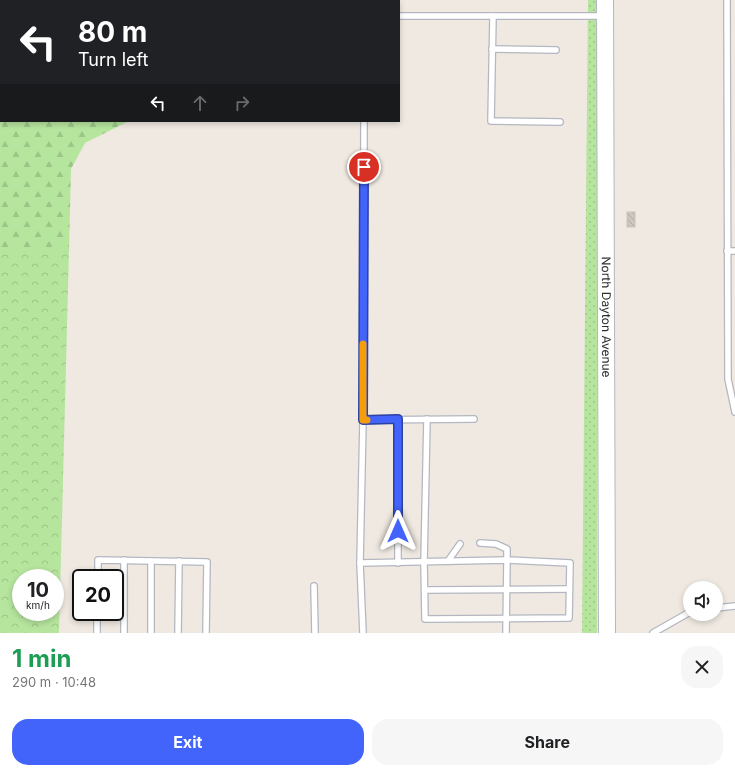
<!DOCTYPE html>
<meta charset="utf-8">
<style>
body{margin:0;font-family:Inter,sans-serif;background:#f6f6f6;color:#202124;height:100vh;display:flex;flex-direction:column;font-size:15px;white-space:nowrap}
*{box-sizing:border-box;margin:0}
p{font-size:13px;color:#757577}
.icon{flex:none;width:22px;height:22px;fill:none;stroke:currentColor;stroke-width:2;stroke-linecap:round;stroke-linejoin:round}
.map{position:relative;height:633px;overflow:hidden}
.side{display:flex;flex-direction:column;background:#fff;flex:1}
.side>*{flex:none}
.top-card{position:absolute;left:0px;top:0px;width:400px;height:122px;box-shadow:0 2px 6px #0003;background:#202124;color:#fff;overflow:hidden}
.controls{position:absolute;left:683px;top:581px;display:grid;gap:8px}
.controls a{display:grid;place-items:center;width:40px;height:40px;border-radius:50%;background:#fff;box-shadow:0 2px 6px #0003;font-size:20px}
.speed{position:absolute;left:12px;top:569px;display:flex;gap:8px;font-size:20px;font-weight:700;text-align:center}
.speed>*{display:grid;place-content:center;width:52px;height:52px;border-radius:50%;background:#fff;box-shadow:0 2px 6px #0003;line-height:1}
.speed small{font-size:10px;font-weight:400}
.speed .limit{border:2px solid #111;border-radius:6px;background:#fff;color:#111}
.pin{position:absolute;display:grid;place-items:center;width:34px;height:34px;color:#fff;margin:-17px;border:2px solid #fff;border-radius:50%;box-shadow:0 1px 4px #0007}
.me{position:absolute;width:44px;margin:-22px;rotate:0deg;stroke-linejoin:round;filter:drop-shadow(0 0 3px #0008)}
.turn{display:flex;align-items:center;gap:14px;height:84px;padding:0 12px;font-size:18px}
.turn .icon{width:52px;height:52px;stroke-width:2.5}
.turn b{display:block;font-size:28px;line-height:34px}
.lanes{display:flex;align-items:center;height:38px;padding:0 12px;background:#0003;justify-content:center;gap:20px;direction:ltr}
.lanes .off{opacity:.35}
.round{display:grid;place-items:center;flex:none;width:42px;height:42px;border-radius:16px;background:#f6f6f6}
.summary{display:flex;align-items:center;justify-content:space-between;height:68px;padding:0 12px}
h1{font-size:24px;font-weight:700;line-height:30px;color:#1e9e55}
.action{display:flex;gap:8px;margin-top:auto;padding:8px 12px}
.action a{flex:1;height:46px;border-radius:16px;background:#4264fb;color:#fff;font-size:16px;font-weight:700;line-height:46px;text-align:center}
.action a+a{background:#f6f6f6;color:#202124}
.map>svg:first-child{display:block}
.grass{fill:url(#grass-dots)}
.forest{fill:url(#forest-firs)}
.park{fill:url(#park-crowns);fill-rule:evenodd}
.water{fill:url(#water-waves)}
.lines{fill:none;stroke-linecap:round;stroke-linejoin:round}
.stream{stroke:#75cff0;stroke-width:3}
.building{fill:url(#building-back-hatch);stroke:#cbc5ba}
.service-casing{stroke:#b4b7c1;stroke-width:8}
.secondary-casing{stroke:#b4b7c1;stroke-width:18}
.service{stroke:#fff;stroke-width:5.5}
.secondary{stroke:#fff;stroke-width:16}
.route-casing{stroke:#2b41a3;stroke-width:10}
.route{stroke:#4264fb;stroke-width:7}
.slow{stroke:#f59e0b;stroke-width:7}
.labels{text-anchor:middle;stroke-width:3;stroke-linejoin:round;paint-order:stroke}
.street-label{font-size:12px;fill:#2e2e2e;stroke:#fff}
</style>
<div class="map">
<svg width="735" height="633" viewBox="0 0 735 633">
<defs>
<pattern id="grass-dots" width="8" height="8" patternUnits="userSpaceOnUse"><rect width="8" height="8" fill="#b6e59e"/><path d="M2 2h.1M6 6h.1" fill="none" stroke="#9dc588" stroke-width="1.8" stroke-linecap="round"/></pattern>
<pattern id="forest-firs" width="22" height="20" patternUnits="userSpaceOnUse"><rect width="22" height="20" fill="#b6e59e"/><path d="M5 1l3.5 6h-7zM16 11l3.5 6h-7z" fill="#9dc588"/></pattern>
<pattern id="park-crowns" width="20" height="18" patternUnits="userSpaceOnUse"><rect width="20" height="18" fill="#b6e59e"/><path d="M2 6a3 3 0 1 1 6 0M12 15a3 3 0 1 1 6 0" fill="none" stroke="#9dc588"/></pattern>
<pattern id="water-waves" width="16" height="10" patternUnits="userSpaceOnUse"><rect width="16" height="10" fill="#75cff0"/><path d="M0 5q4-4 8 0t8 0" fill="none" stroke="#66b2ce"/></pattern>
<pattern id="building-back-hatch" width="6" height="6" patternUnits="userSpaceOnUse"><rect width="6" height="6" fill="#cbc7bf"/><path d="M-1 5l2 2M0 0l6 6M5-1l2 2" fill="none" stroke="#afaba4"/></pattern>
</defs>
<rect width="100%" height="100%" fill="#efe9e1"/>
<polygon class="grass" points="588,0 597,0 597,633 582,633"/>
<polygon class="forest" points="0,0 274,0 1,1 1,121 129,121 85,143 71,169 69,250 0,250"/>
<path class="park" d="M0,250h69l-10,383h-59zM21,578h34v34h-34z"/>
<polygon class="water" points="123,0 238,0 120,1"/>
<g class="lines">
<g class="stream">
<polyline points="19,1 20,0"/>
<polyline points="0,18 1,17"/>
</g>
</g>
<rect class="building" x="627" y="212" width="8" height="15"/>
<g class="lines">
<g class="service-casing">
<g id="service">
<polyline points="727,0 728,379 735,412"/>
<polyline points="399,16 605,16"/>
<polyline points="493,16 491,121 560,122"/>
<polyline points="492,49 556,50"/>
<polyline points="364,121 363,420 360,563 507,560 506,633"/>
<polyline points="727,251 735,251"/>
<polyline points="427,419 424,562 425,619 569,618 570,563 507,560 507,549 496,544 480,543"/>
<polyline points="363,420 474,419"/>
<polyline points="124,560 124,633"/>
<polyline points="448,561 460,544"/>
<polyline points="360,563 363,633"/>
<polyline points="398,563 398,419"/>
<polyline points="98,578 98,560 207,562 206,633"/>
<polyline points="314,586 315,633"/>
<polyline points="425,590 569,589"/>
<polyline points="716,608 735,606"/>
<polyline points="97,633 97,612"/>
<polyline points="151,633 151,561"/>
<polyline points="178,633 179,561"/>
<polyline points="653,633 690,612"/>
</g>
</g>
<g class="secondary-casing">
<g id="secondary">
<path id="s1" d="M605,0l2,633"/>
</g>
</g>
<use href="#service" class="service"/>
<use href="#secondary" class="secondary"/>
</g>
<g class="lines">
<g class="route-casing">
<polyline id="route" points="364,167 363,420 398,419 398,531"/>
</g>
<use href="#route" class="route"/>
<polyline class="slow" points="363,344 363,420 367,420"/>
</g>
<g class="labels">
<g class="street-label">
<text dy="4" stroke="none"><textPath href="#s1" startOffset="317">North Dayton Avenue</textPath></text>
</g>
</g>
</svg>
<div class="controls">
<a><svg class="icon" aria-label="sound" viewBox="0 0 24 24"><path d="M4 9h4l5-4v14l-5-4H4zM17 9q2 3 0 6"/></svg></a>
</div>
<div class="speed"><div>10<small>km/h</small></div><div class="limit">20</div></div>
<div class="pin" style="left:364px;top:167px;background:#d93025"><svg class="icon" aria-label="arrive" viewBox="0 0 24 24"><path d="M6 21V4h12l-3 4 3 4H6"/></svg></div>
<svg class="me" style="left:398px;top:531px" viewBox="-20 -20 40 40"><path d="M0-17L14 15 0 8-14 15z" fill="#4264fb" stroke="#fff" stroke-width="4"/></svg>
<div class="top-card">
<div class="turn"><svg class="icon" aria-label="left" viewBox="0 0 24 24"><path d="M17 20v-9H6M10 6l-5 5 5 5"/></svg><div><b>80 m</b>Turn left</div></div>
<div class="lanes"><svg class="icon" aria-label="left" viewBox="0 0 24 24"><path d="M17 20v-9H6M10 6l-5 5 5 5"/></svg><svg class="icon off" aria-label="ahead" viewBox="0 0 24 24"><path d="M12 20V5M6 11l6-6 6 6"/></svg><svg class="icon off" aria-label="right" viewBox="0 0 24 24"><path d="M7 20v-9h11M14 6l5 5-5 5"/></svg></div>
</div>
</div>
<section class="side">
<div class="summary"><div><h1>1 min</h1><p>290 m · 10:48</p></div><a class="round"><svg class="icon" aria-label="close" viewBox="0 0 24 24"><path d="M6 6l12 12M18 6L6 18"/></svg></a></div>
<div class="action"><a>Exit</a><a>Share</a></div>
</section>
